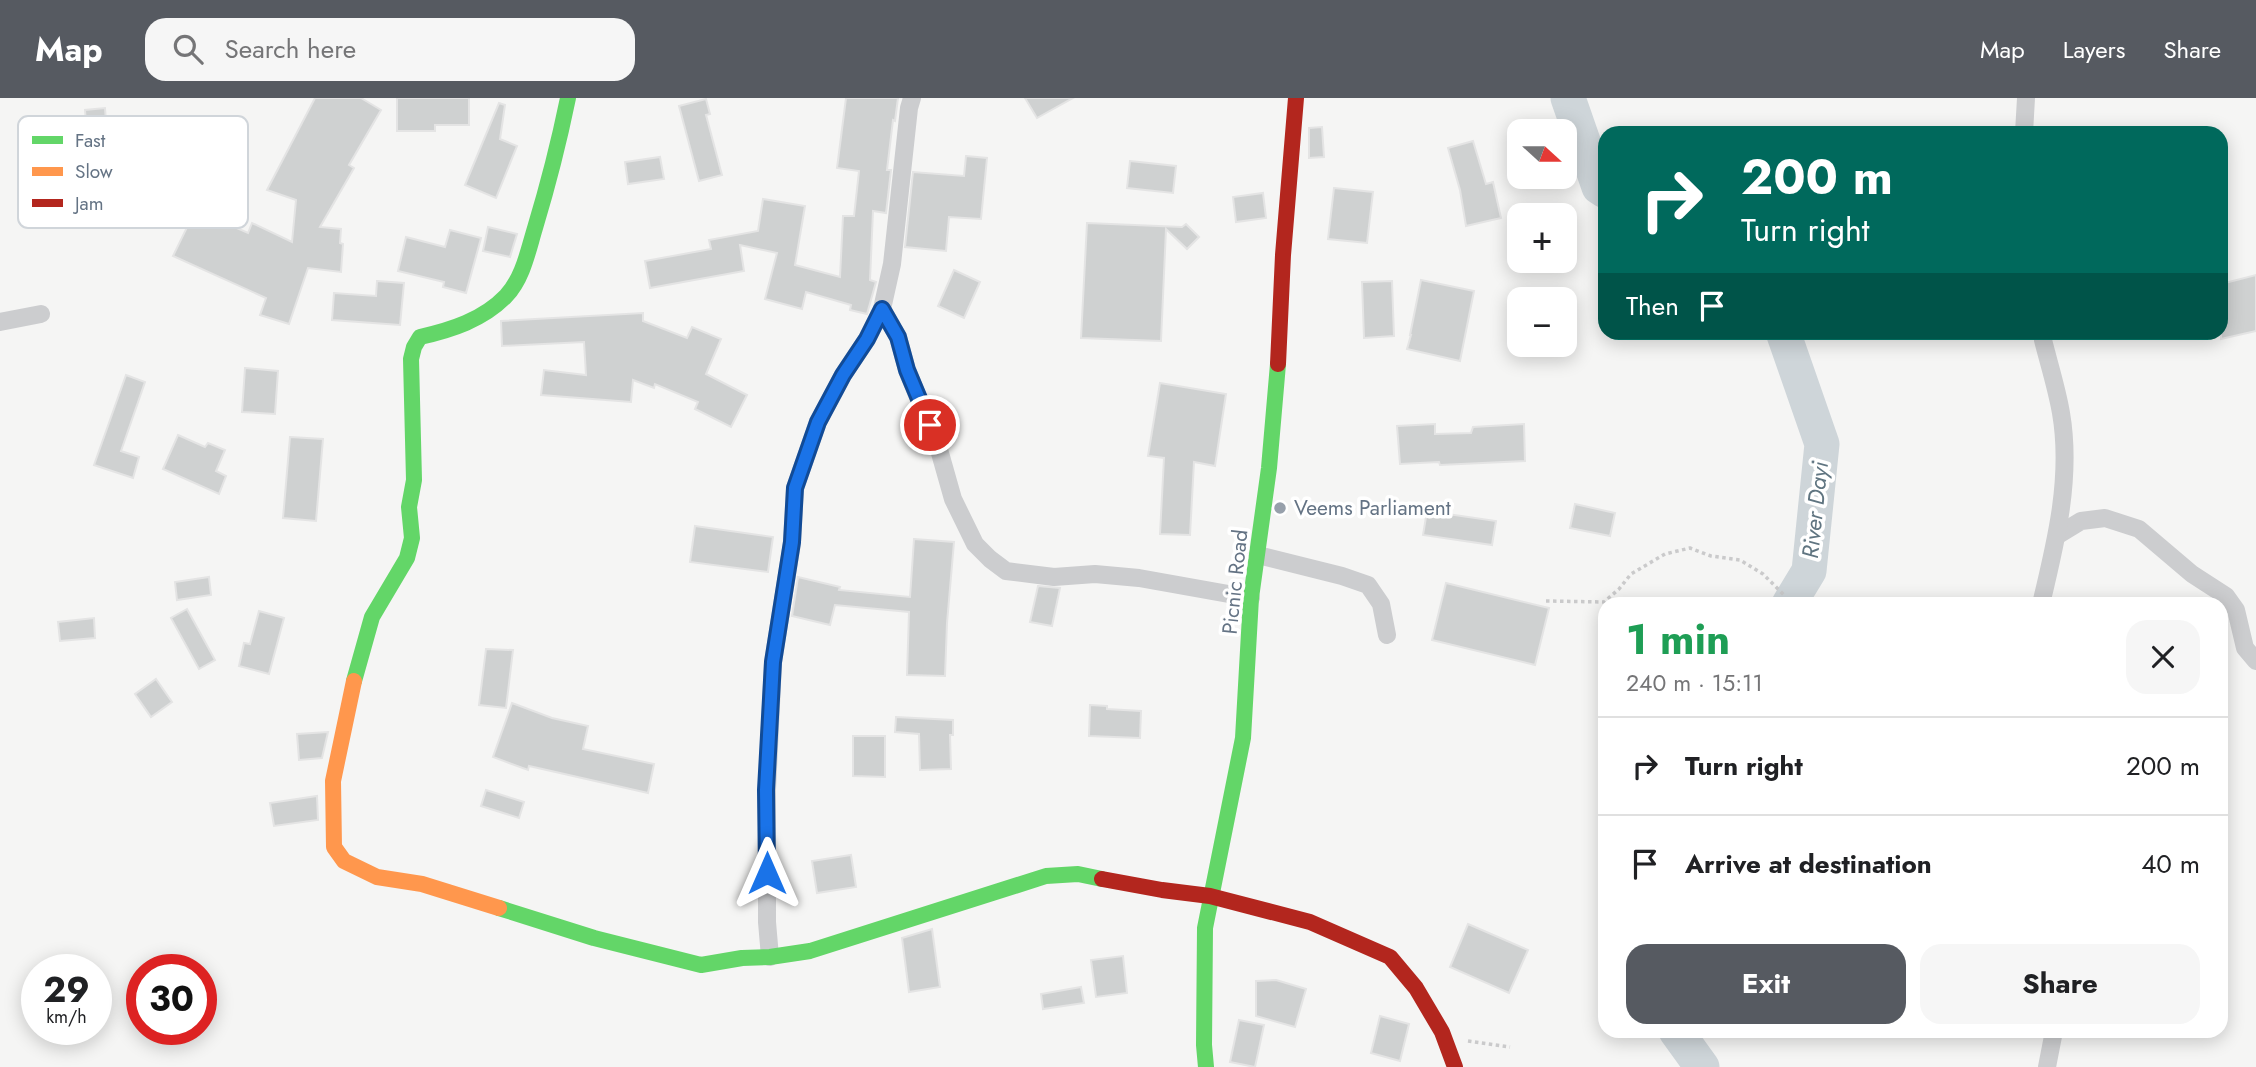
<!DOCTYPE html>
<meta charset="utf-8">
<style>
body{margin:0;font-family:Jost,sans-serif;background:#f6f6f6;color:#202124;height:100vh;display:flex;flex-direction:column;font-size:26px;white-space:nowrap}
*{box-sizing:border-box;margin:0}
p{font-size:23px;color:#757577}
.icon{flex:none;width:38px;height:38px;fill:none;stroke:currentColor;stroke-width:2;stroke-linecap:round;stroke-linejoin:round}
.map{position:relative;flex:1;overflow:hidden}
.side{position:absolute;left:1598px;top:499px;width:630px;height:441px;display:flex;flex-direction:column;background:#fff;border-radius:21px;box-shadow:0 4px 18px #0003}
.side>*{flex:none}
.guide{position:absolute;left:1598px;top:28px;width:630px;height:214px;border-radius:21px;box-shadow:0 4px 18px #0003;background:#00695c;color:#fff;overflow:hidden}
.needle{width:46px;rotate:111deg}
.fabs{position:absolute;left:1507px;top:21px;display:grid;gap:14px}
.fabs a{display:grid;place-items:center;width:70px;height:70px;border-radius:14px;background:#fff;box-shadow:0 4px 18px #0003;font-size:35px}
.speed{position:absolute;left:21px;top:856px;display:flex;gap:14px;font-size:35px;font-weight:700;text-align:center}
.speed>*{display:grid;place-content:center;width:91px;height:91px;border-radius:50%;background:#fff;box-shadow:0 4px 18px #0003;line-height:1}
.speed small{font-size:18px;font-weight:400}
.speed .limit{border:10px solid #d22;background:#fff;color:#111}
.pin{position:absolute;display:grid;place-items:center;width:60px;height:60px;color:#fff;margin:-30px;border:4px solid #fff;border-radius:50%;box-shadow:0 2px 7px #0007}
.me{position:absolute;width:77px;margin:-38px;rotate:0deg;stroke-linejoin:round;filter:drop-shadow(0 0 5px #0008)}
.turn{display:flex;align-items:center;gap:24px;height:147px;padding:0 28px;font-size:32px}
.turn .icon{width:91px;height:91px;stroke-width:2.5}
.turn b{display:block;font-size:49px;line-height:60px}
.then{display:flex;align-items:center;height:66px;padding:0 28px;background:#0003;gap:14px;font-size:26px}
.round{display:grid;place-items:center;flex:none;width:74px;height:74px;border-radius:21px;background:#f6f6f6}
.overview{display:flex;align-items:center;justify-content:space-between;height:119px;padding:0 28px}
h1{font-size:42px;font-weight:700;line-height:52px;color:#1e9e55}
.cta{display:flex;gap:14px;margin-top:auto;padding:14px 28px}
.cta a{flex:1;height:80px;border-radius:21px;background:#565a61;color:#fff;font-size:28px;font-weight:700;line-height:80px;text-align:center}
.cta a+a{background:#f6f6f6;color:#202124}
ul{padding:0;list-style:none}
li{display:flex;align-items:center;gap:21px;height:98px;padding:0 28px;border-top:2px solid #e0e0e0}
li div{flex:1}
li b{display:block;font-size:26px}
li em{font-style:normal}
header{display:flex;align-items:center;gap:42px;box-sizing:border-box;height:98px;padding:0 35px;background:#565a61;color:#fff}
header strong{font-size:33px}
nav{display:flex;gap:38px;margin-inline-start:auto;font-size:24px}
.search{width:490px;height:63px;background:#f6f6f6;display:flex;align-items:center;gap:18px;box-sizing:border-box;padding:0 24px;border-radius:21px;color:#757577;font-size:26px}
.map>svg:first-child{display:block}
.lines{fill:none;stroke-linecap:round;stroke-linejoin:round}
.river{stroke:#ced5d9;stroke-width:35}
.building{fill:#cfd1d1;stroke:#e4e4e4;stroke-width:2}
.path{stroke:#cacacb;stroke-width:3.5;stroke-dasharray:3.5 3.5;stroke-linecap:butt}
.street{stroke:#cccdcf;stroke-width:18}
.fast{stroke:#63d668;stroke-width:16}
.slow{stroke:#ff974d;stroke-width:16}
.jam{stroke:#b3261e;stroke-width:16}
.route-casing{stroke:#114b97;stroke-width:18}
.route{stroke:#1a73e8;stroke-width:12}
.poi-dot{fill:#97a0ab;stroke:#fff;stroke-width:2.5}
.labels{text-anchor:middle;stroke-width:7;stroke-linejoin:round;paint-order:stroke}
.poi-label{font-size:21px;fill:#647384;stroke:#fff;text-anchor:start}
.street-label{font-size:21px;fill:#647384;stroke:#fff}
.water-label{font-size:23px;font-style:italic;fill:#607581;stroke:#fff}
.key{fill:#fff;stroke:#d0d5da;stroke-width:2}
.key-label{font-size:19px;fill:#647384}
</style>
<header>
<strong>Map</strong>
<div class="search"><svg class="icon" aria-label="search" viewBox="0 0 24 24"><circle cx="10" cy="10" r="6"/><path d="M15 15l6 6"/></svg>Search here</div>
<nav><a>Map</a><a>Layers</a><a>Share</a></nav>
</header>
<div class="map">
<svg width="2256" height="969" viewBox="0 0 2256 969">
<rect width="100%" height="100%" fill="#f5f5f4"/>
<g class="lines">
<g class="river">
<polyline points="1568,0 1599,89 1605,93"/>
<polyline points="1783,234 1822,346 1809,473 1789,506"/>
<polyline points="1676,933 1702,969"/>
</g>
</g>
<g class="building">
<polygon points="315,0 361,0 381,12 349,67 354,70 320,129 341,131 340,145 343,146 341,174 308,170 289,226 260,217 266,200 173,158 213,76 233,86 216,121 248,135 252,125 292,144 296,102 267,92"/>
<polygon points="397,0 469,0 469,27 435,27 435,33 397,33"/>
<polygon points="846,0 898,0 895,23 893,22 887,72 891,72 886,115 873,113 870,182 876,184 867,216 850,212 851,207 806,194 802,211 765,201 777,155 740,147 744,173 650,190 645,163 711,151 709,142 758,133 763,101 805,108 795,167 840,179 843,118 854,118 859,73 837,70"/>
<polygon points="1025,0 1073,0 1037,20"/>
<polygon points="706,1 710,16 706,17 722,77 699,83 679,8"/>
<polygon points="499,5 505,7 500,41 517,48 496,100 465,87"/>
<polygon points="105,10 107,37 87,39 85,12"/>
<polygon points="1322,29 1324,59 1309,60 1309,30"/>
<polygon points="1473,43 1486,86 1493,84 1501,120 1466,128 1460,92 1448,50"/>
<polygon points="966,58 987,60 981,121 949,119 946,153 905,149 913,74 964,78"/>
<polygon points="660,59 664,81 628,86 625,64"/>
<polygon points="1130,63 1176,68 1173,95 1127,90"/>
<polygon points="1334,90 1373,94 1367,145 1328,141"/>
<polygon points="1263,95 1266,120 1236,124 1233,99"/>
<polygon points="1087,125 1182,129 1186,126 1199,139 1187,151 1166,131 1161,243 1081,240"/>
<polygon points="488,129 517,136 510,159 483,153"/>
<polygon points="450,132 481,140 466,195 443,189 444,184 398,173 406,139 445,149"/>
<polygon points="954,172 980,184 964,220 938,208"/>
<polygon points="2256,177 2256,233 2221,241 2221,186"/>
<polygon points="1421,182 1474,193 1460,263 1407,251 1411,237 1410,237"/>
<polygon points="377,183 404,185 400,227 332,222 334,195 376,198"/>
<polygon points="1392,183 1394,238 1364,240 1362,184"/>
<polygon points="643,215 643,223 687,240 692,229 721,241 706,276 747,297 731,329 695,311 698,304 655,286 654,290 633,282 631,304 541,297 544,272 586,277 584,244 502,248 501,223"/>
<polygon points="245,270 278,273 275,316 242,314"/>
<polygon points="126,277 145,284 121,353 139,359 133,380 94,367"/>
<polygon points="1160,285 1226,296 1215,368 1194,364 1190,437 1160,436 1164,360 1148,358"/>
<polygon points="1435,326 1435,336 1471,335 1473,329 1524,326 1525,363 1440,367 1439,364 1400,366 1397,328"/>
<polygon points="178,337 205,349 208,345 225,352 216,373 226,378 219,396 163,371"/>
<polygon points="290,339 323,341 316,423 283,420"/>
<polygon points="1575,406 1615,415 1610,438 1570,430"/>
<polygon points="1427,413 1496,423 1492,447 1423,437"/>
<polygon points="695,428 773,439 768,474 690,464"/>
<polygon points="914,441 954,444 947,525 945,578 907,577 909,514 835,507 830,527 792,518 798,479 840,489 839,492 910,499"/>
<polygon points="209,479 211,497 177,502 175,484"/>
<polygon points="1446,485 1549,510 1535,567 1432,542"/>
<polygon points="1038,488 1060,490 1052,528 1030,524"/>
<polygon points="187,511 215,562 199,571 171,520"/>
<polygon points="259,513 284,520 269,576 239,568 244,545 250,546"/>
<polygon points="94,520 95,540 60,543 58,524"/>
<polygon points="486,551 513,552 506,610 479,607"/>
<polygon points="156,581 172,604 151,619 135,596"/>
<polygon points="512,605 552,620 588,628 583,651 654,666 648,695 529,668 528,672 493,659"/>
<polygon points="1090,607 1107,608 1107,611 1141,613 1140,640 1089,638"/>
<polygon points="896,619 953,622 953,637 950,637 951,671 920,672 919,636 895,634"/>
<polygon points="328,634 322,660 299,662 297,636"/>
<polygon points="853,638 885,638 885,679 853,678"/>
<polygon points="486,692 524,704 519,720 481,708"/>
<polygon points="317,698 318,722 274,728 270,705"/>
<polygon points="851,757 856,789 817,795 812,763"/>
<polygon points="1468,826 1528,852 1509,895 1450,869"/>
<polygon points="932,831 940,889 909,894 902,840"/>
<polygon points="1123,858 1127,895 1096,899 1091,862"/>
<polygon points="1276,882 1306,891 1295,929 1256,918 1256,883"/>
<polygon points="1081,889 1084,905 1043,911 1041,896"/>
<polygon points="1380,918 1409,926 1400,963 1371,955"/>
<polygon points="1239,922 1264,927 1255,969 1230,964"/>
</g>
<g class="lines">
<g class="path">
<polyline points="1546,503 1604,504 1619,491 1631,476 1665,456 1690,450 1711,458 1740,462 1763,476 1785,498"/>
<polyline points="1468,943 1510,949"/>
</g>
<g class="street">
<polyline points="2024,35 2026,0"/>
<polyline points="882,211 898,239 907,272 938,348 953,401 975,446 990,461 1006,473 1054,479 1095,476 1139,480 1251,500"/>
<polyline points="0,224 41,216"/>
<polyline points="2058,437 2081,423 2105,420 2139,431 2192,476 2226,498 2236,512 2245,550 2256,563"/>
<polyline points="1258,457 1342,478 1368,487 1381,506 1387,537"/>
<path d="M2041,506c15,-62 31,-127 20,-191 -4,-24 -12,-49 -18,-73"/>
<polyline points="770,859 767,824 767,692 773,564 792,445 795,390 818,324 843,277 867,241 882,211 892,166 909,10 912,0"/>
<polyline points="2047,969 2054,933"/>
</g>
<g class="fast">
<path d="M354,583l18,-64 35,-59 5,-20 -3,-31 5,-27 -3,-121 3,-12 6,-10c31,-7 63,-17 86,-41 17,-18 22,-45 29,-68 13,-43 24,-86 33,-130"/>
<polyline points="499,810 594,840 701,867 742,860 770,859 810,853 1046,778 1078,776 1102,781"/>
<polyline points="1206,969 1204,947 1205,830 1243,640 1251,500 1269,370 1278,266"/>
</g>
<polyline class="slow" points="354,583 333,683 334,749 344,763 377,779 422,786 499,810"/>
<g class="jam">
<polyline points="1278,266 1283,157 1296,0"/>
<polyline points="1102,781 1162,792 1210,798 1310,824 1390,859 1416,890 1442,934 1455,969"/>
</g>
</g>
<g class="lines">
<g class="route-casing">
<polyline id="route" points="767,775 766,692 773,564 792,444 795,390 818,324 843,277 867,241 882,211 898,239 907,272 930,327"/>
</g>
<use href="#route" class="route"/>
</g>
<circle class="poi-dot" cx="1280" cy="410" r="7"/>
<g class="labels">
<g class="poi-label">
<text x="1294" y="417">Veems Parliament</text>
</g>
<g class="street-label">
<text transform="translate(1235 484) rotate(-84)" y="7">Picnic Road</text>
</g>
<g class="water-label">
<text transform="translate(1815 412) rotate(-84)" y="8">River Dayi</text>
</g>
</g>
<rect x="18" y="18" width="230" height="112" rx="10" class="key"/>
<rect x="32" y="38" width="31" height="8" fill="#63d668"/>
<rect x="32" y="69" width="31" height="9" fill="#ff974d"/>
<rect x="32" y="101" width="31" height="8" fill="#b3261e"/>
<g class="key-label">
<text x="75" y="49">Fast</text>
<text x="75" y="80">Slow</text>
<text x="75" y="112">Jam</text>
</g>
</svg>
<div class="fabs">
<a><svg class="needle" viewBox="-14 -14 28 28"><path d="M0-13l5 13h-10z" fill="#e53935"/><path d="M0 13l5-13h-10z" fill="#757577"/></svg></a>
<a>+</a>
<a>−</a>
</div>
<div class="speed"><div>29<small>km/h</small></div><div class="limit">30</div></div>
<div class="pin" style="left:930px;top:327px;background:#d93025"><svg class="icon" aria-label="arrive" viewBox="0 0 24 24"><path d="M6 21V4h12l-3 4 3 4H6"/></svg></div>
<svg class="me" style="left:767px;top:775px" viewBox="-20 -20 40 40"><path d="M0-17L14 15 0 8-14 15z" fill="#1a73e8" stroke="#fff" stroke-width="4"/></svg>
<div class="guide">
<div class="turn"><svg class="icon" aria-label="right" viewBox="0 0 24 24"><path d="M7 20v-9h11M14 6l5 5-5 5"/></svg><div><b>200 m</b>Turn right</div></div>
<div class="then">Then<svg class="icon" aria-label="arrive" viewBox="0 0 24 24"><path d="M6 21V4h12l-3 4 3 4H6"/></svg></div>
</div>
<section class="side">
<div class="overview"><div><h1>1 min</h1><p>240 m · 15:11</p></div><a class="round"><svg class="icon" aria-label="close" viewBox="0 0 24 24"><path d="M6 6l12 12M18 6L6 18"/></svg></a></div>
<ul>
<li><svg class="icon" aria-label="right" viewBox="0 0 24 24"><path d="M7 20v-9h11M14 6l5 5-5 5"/></svg><div><b>Turn right</b></div><em>200 m</em></li>
<li><svg class="icon" aria-label="arrive" viewBox="0 0 24 24"><path d="M6 21V4h12l-3 4 3 4H6"/></svg><div><b>Arrive at destination</b></div><em>40 m</em></li>
</ul>
<div class="cta"><a>Exit</a><a>Share</a></div>
</section>
</div>
